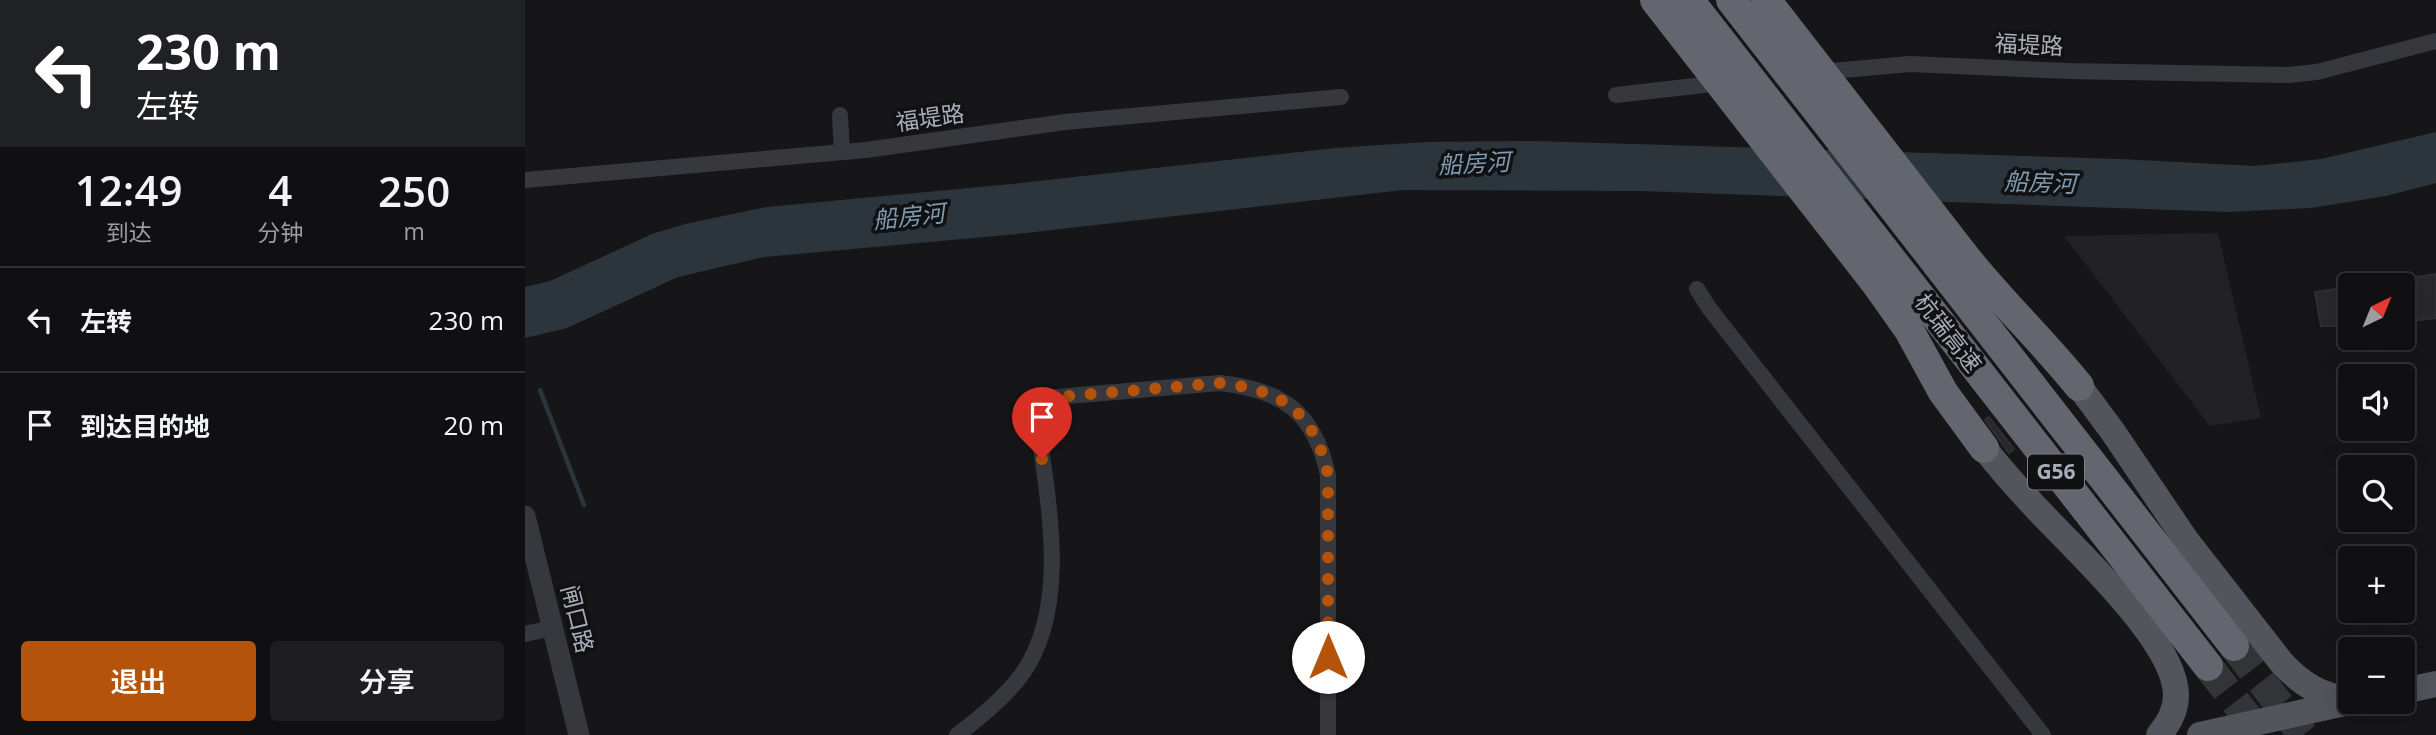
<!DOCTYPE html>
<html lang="zh">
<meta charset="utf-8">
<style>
body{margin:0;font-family:"Open Sans","Noto Sans SC",sans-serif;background:#1e1e20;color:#f1f3f6;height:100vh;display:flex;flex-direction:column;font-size:26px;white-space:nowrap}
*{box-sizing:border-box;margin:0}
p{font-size:23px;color:#9c9d9f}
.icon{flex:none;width:38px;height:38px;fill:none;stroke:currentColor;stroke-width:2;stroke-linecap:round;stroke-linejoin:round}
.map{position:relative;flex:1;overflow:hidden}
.drawer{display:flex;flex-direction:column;background:#101012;width:525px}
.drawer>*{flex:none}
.guide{background:#202124;color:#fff;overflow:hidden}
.needle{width:46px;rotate:43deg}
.buttons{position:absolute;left:1813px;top:273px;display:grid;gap:14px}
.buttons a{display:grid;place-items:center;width:77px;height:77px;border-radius:7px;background:#101012;box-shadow:0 7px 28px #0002,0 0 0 2px #303032;font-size:35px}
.pin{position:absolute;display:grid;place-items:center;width:60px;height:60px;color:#fff;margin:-72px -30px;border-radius:50% 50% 50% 0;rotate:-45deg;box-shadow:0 0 7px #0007}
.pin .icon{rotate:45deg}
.me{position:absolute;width:77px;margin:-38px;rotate:0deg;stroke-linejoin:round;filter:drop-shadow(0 0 5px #0008)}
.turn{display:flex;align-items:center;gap:24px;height:147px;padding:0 21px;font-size:32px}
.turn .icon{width:91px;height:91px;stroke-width:2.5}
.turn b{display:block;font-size:49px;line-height:60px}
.eta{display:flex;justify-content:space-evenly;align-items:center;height:119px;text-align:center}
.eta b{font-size:42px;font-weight:600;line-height:49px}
.cta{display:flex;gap:14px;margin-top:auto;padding:14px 21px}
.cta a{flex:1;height:80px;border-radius:7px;background:#b45309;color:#fff;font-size:28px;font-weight:600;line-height:80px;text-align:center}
.cta a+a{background:#1e1e20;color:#f1f3f6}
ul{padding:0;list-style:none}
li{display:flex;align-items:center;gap:21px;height:105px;padding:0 21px;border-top:2px solid #303032}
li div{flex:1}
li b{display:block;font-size:26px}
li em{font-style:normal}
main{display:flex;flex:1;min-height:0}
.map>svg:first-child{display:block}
.built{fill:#222225}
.water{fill:#2c353c}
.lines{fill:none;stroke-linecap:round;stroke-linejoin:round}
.stream{stroke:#2c353c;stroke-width:4.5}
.building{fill:#29292c;stroke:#303034;stroke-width:2}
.motorway-tunnel{stroke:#333438;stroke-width:30;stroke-dasharray:30 15;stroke-linecap:butt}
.minor{stroke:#37383d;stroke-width:16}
.tertiary{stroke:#37383d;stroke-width:21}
.primary{stroke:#53555c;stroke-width:26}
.motorway{stroke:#63666e;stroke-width:30}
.motorway-bridge{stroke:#63666e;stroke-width:30}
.route{stroke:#b45309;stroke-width:12;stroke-dasharray:0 21.6}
.labels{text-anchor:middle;stroke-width:7;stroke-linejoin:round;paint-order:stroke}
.shield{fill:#111113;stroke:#7b7e86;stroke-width:2}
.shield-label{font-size:21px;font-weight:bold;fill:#a8adb8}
.street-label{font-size:23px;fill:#a8adb8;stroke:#111113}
.water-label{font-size:24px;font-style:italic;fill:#7f9bb3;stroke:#111113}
</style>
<main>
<section class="drawer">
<div class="guide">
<div class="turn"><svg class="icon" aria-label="left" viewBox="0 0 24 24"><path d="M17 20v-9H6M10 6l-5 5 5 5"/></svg><div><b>230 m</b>左转</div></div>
</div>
<div class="eta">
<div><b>12:49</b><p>到达</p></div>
<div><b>4</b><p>分钟</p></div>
<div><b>250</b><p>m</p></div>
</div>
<ul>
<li><svg class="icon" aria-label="left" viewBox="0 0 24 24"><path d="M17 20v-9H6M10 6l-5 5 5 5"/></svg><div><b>左转</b></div><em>230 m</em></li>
<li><svg class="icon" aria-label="arrive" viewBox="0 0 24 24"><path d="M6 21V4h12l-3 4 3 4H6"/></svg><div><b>到达目的地</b></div><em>20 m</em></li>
</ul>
<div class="cta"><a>退出</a><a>分享</a></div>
</section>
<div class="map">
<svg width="1911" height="735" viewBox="0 0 1911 735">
<rect width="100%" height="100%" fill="#161618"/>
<polygon class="built" points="1693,233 1736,418 1685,426 1539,236"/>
<polygon class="water" points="1911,132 1911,183 1861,196 1786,208 1703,212 1116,191 878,190 492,234 239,257 153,277 42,328 0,338 0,287 25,281 127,234 160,224 242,207 486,184 810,148 901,142 1010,141 1596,159 1729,166 1796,159"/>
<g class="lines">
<polyline class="stream" points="15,390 59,505"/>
</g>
<g class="building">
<polygon points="1911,274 1911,318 1878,322 1878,279"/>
<polygon points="1825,287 1825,326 1796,326 1790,292"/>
<polygon points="1464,417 1489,449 1484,453 1460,420"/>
</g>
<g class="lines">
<g class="motorway-tunnel">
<polyline points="1709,646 1778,735"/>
<polyline points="1683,666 1736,735"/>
</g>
<g class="minor">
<polyline points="1295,72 1385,64 1543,71 1763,75 1792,72 1911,41"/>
<polyline points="1091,95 1196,83"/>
<polyline points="315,115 317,152"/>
<polyline points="0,180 341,150 540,122 816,97"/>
<polyline points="1172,289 1184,308 1518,735"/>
<polyline points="0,634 27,628"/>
<path d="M432,735c23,-17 45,-35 63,-58 53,-71 26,-184 16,-265l4,-7 17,-8 163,-14c62,7 94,28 108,92v260"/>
</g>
<polyline class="tertiary" points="0,516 54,735"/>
<g class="primary">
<path d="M1554,386l34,46 73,108 95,122c19,21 40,35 69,37"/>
<path d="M1459,448c18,23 37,44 57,65 36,38 126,122 134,173 4,19 -4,35 -16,49"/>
<polyline points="1878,691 1911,684"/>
<polyline points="1675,735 1824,702"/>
</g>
<g class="motorway">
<path d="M1438,254c36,46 79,86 116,132"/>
<polyline points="1412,264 1709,646"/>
<polyline points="1380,277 1683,666"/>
<polyline points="1353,286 1384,330 1418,392 1459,448"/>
</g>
<g class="motorway-bridge">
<polyline points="1130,0 1353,286"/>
<polyline points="1164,0 1380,277"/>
<polyline points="1206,0 1412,264"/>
<polyline points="1241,0 1438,254"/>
</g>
</g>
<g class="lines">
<path class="route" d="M517,459l-6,-47 4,-7 17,-8 163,-14c62,7 94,28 108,92v182"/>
</g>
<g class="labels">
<rect class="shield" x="1503" y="454.5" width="56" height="35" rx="5"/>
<g class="shield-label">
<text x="1531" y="479">G56</text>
</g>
<g class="street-label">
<text transform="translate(1504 45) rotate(3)" y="8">福堤路</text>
<text transform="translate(405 118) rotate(-8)" y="8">福堤路</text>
<text transform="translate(1423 333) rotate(52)" y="8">杭瑞高速</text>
<text transform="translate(52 619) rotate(76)" y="8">闸口路</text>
</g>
<g class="water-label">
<text transform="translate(949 164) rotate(-3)" y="8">船房河</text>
<text transform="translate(1515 183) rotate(2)" y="8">船房河</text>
<text transform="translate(384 217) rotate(-6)" y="8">船房河</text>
</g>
</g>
</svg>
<div class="buttons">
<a><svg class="needle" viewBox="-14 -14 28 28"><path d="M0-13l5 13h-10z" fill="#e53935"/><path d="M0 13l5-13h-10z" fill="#9c9d9f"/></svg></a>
<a><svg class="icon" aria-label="sound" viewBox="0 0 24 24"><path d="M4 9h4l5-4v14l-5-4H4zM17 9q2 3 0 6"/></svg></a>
<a><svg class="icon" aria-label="search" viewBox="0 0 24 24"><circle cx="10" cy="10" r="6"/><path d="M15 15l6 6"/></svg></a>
<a>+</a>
<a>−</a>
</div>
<div class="pin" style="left:517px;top:459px;background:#d93025"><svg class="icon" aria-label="arrive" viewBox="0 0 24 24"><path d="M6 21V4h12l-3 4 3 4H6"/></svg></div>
<svg class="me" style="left:803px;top:657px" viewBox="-20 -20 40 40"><circle r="19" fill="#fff"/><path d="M0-13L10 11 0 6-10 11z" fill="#b45309"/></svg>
</div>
</main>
